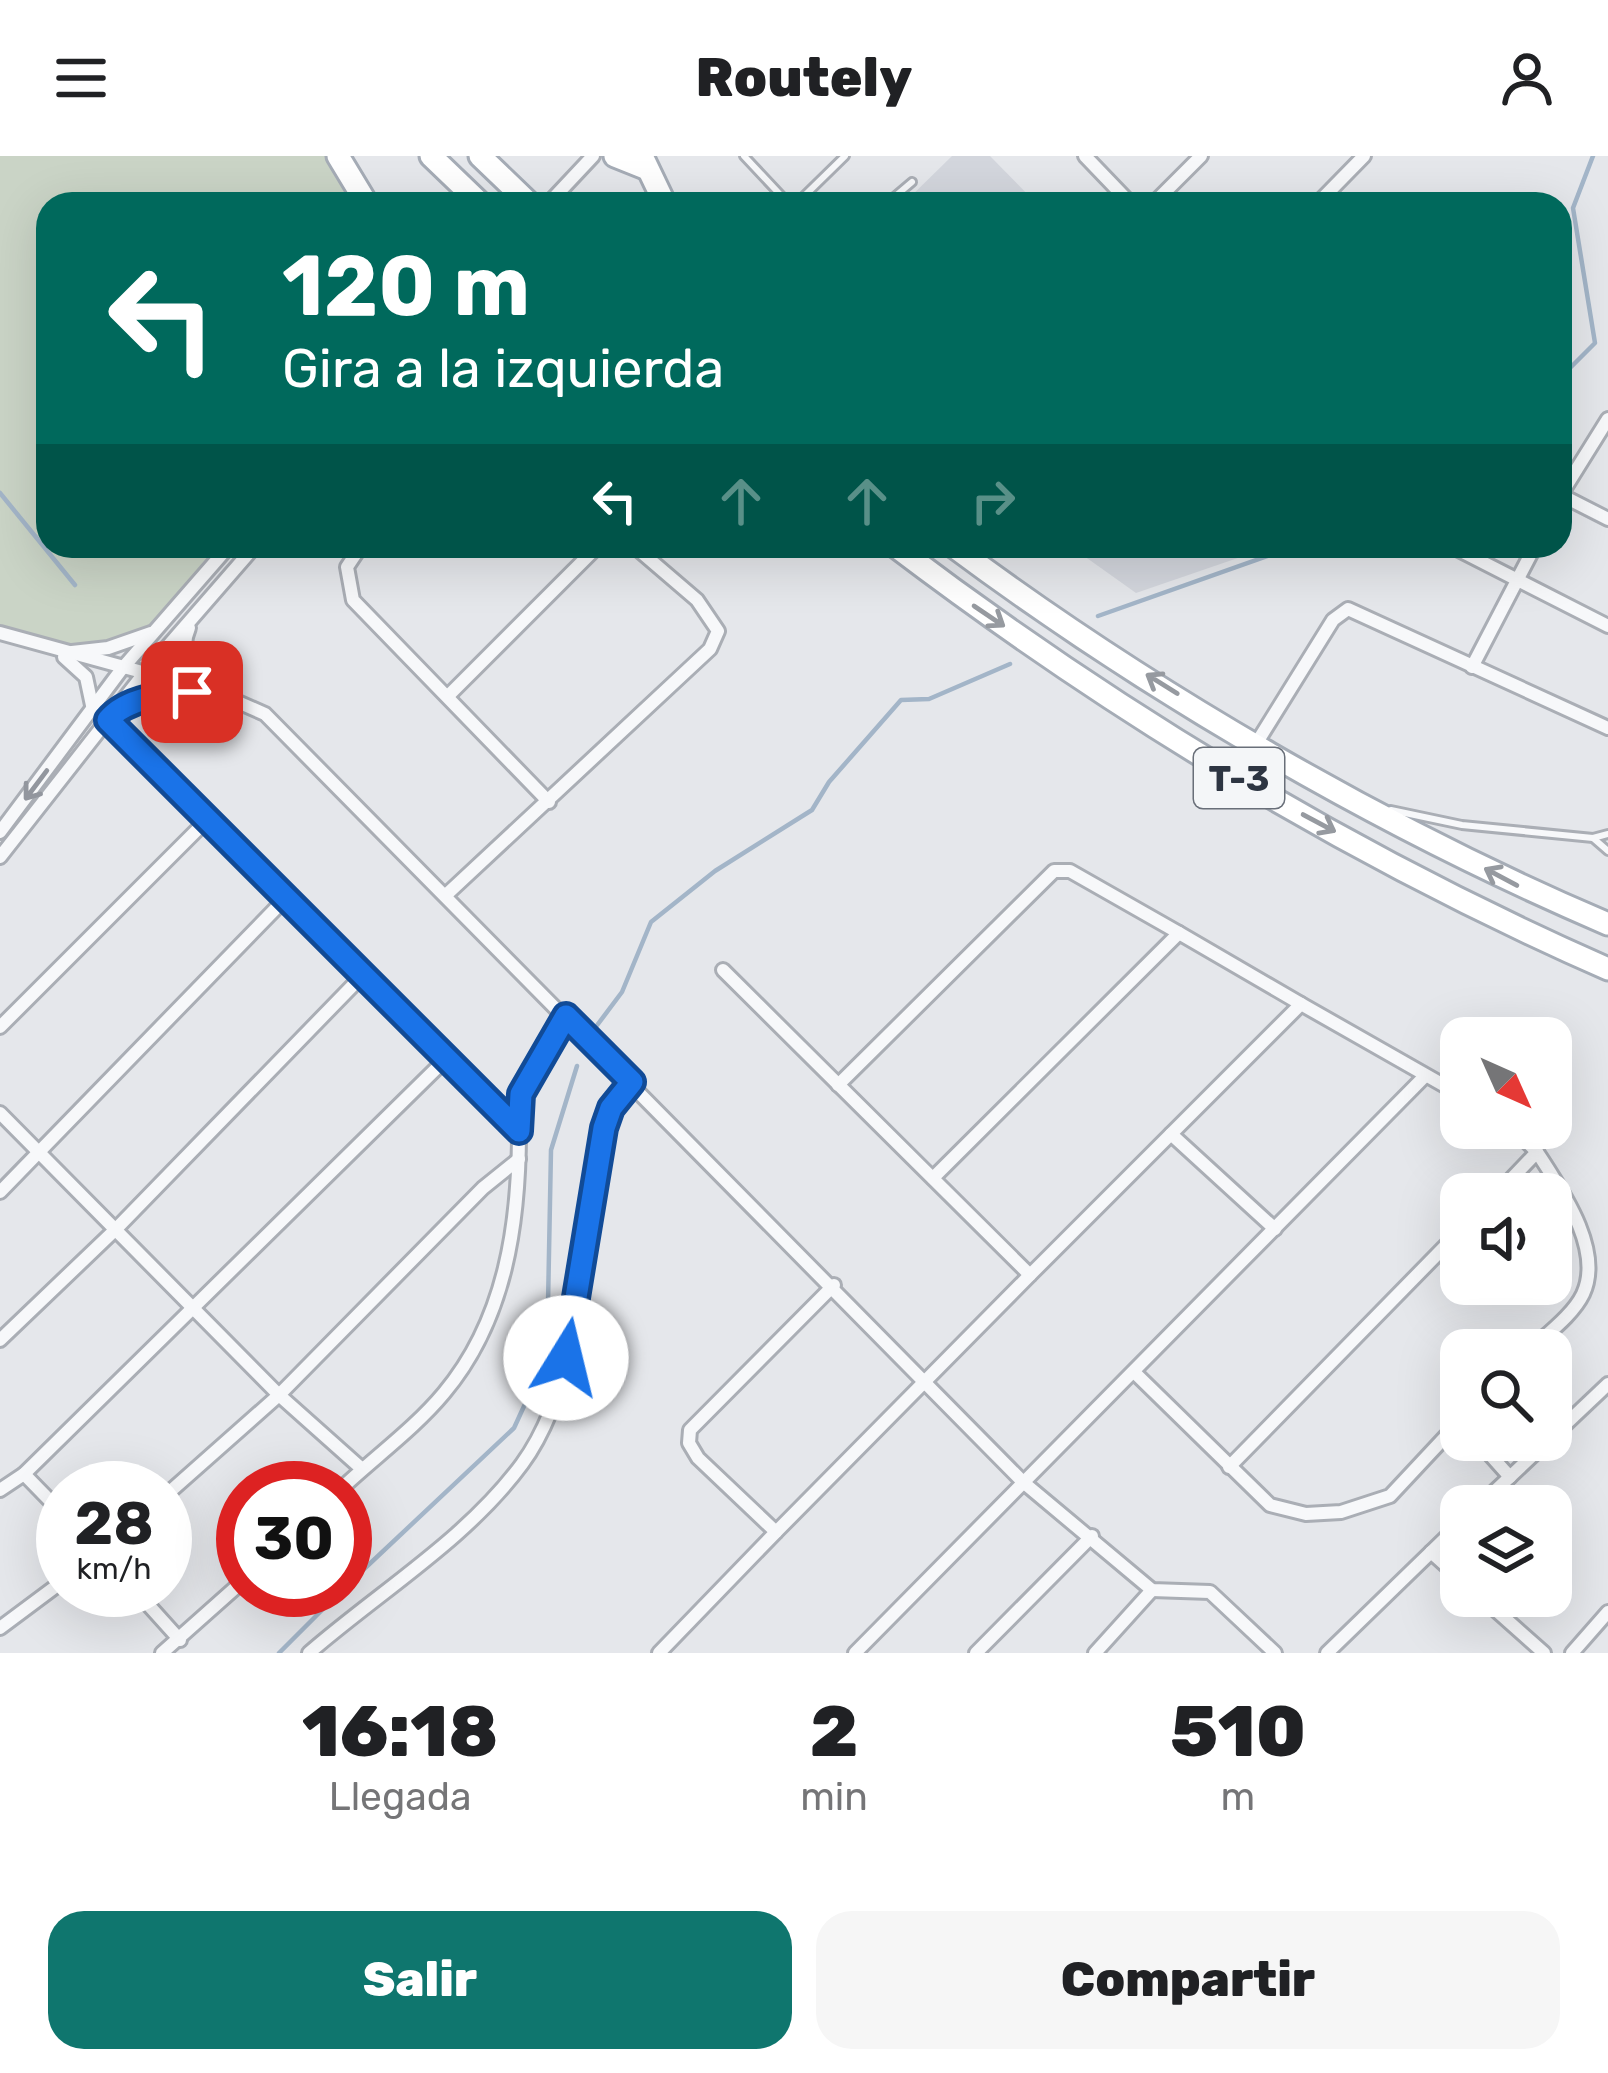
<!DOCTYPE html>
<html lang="es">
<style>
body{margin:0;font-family:Rubik,sans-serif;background:#f6f6f6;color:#202124;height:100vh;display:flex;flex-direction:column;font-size:45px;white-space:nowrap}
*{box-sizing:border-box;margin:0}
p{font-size:39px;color:#757577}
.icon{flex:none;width:66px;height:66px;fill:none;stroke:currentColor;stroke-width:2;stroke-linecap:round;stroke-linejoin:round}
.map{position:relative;height:1497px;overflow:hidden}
.side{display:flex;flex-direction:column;background:#fff;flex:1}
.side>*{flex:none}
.top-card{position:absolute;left:36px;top:36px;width:1536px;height:366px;border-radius:36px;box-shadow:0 12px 48px #0002;background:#00695c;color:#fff;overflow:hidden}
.needle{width:78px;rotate:135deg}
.fabs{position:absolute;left:1440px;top:861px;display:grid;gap:24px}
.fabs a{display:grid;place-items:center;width:132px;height:132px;border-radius:24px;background:#fff;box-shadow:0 12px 48px #0002;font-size:60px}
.speed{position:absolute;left:36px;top:1305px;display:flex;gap:24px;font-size:60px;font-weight:700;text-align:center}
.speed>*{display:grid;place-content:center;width:156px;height:156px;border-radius:50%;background:#fff;box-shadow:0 12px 48px #0002;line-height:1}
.speed small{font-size:30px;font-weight:400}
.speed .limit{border:18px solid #d22;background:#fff;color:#111}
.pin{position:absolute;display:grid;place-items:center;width:102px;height:102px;color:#fff;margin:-51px;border-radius:24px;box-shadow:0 6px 18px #0006}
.me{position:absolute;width:132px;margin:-66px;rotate:9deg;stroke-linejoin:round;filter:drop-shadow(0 0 9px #0008)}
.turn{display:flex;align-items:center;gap:42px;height:252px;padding:0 48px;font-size:54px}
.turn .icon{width:156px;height:156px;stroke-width:2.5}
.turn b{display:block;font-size:84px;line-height:102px}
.lanes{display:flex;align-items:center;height:114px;padding:0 48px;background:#0003;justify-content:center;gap:60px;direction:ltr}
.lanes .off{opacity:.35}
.eta{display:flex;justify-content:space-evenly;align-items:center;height:204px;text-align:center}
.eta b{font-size:72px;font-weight:800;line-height:84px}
.button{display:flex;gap:24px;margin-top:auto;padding:24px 48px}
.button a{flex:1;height:138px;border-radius:36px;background:#0f766e;color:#fff;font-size:48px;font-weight:800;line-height:138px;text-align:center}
.button a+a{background:#f6f6f6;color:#202124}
header{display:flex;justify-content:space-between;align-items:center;height:156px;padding:0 48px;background:#fff;font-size:54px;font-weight:800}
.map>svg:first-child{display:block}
.built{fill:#d3d6dd}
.green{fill:#cad4c6}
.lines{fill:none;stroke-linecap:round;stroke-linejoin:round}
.stream{stroke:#a3b5c8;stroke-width:4.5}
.service-casing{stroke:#aaaeb5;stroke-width:12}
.minor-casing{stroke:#aaaeb5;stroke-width:18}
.primary-casing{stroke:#a5acb6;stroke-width:27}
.service{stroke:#f7f8fa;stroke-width:6}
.minor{stroke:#f7f8fa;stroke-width:12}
.primary{stroke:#fff;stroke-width:21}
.oneway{stroke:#969aa0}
.oneway2{stroke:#92969e}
.route-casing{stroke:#114b97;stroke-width:30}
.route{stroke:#1a73e8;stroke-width:21}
.labels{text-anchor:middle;stroke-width:12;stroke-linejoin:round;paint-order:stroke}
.shield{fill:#f4f6f8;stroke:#696f79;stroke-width:3}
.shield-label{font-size:36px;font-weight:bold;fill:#2d3542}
</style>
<header><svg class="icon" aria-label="menu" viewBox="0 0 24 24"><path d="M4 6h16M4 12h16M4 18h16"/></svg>Routely<svg class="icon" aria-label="person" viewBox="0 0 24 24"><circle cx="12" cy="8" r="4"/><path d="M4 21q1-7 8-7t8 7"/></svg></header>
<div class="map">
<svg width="1608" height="1497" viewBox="0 0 1608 1497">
<rect width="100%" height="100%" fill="#e5e7eb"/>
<g class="built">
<polygon points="952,0 990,0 1037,48 903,48"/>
<polygon points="1070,390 1273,390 1136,437"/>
</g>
<polygon class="green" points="0,0 338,0 367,48 48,48 48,390 229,390 155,475 87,495 0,477"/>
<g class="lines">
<g class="stream">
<polyline points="1560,222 1595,187 1573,52 1593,0"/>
<polyline points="0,337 75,429"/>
<polyline points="1098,460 1296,390"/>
<polyline points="595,872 622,836 651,766 715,715 812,654 829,626 901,544 929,543 1010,508"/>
<polyline points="345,1431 514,1272 547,1200 551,994 577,910"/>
<polyline points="279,1497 342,1434"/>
</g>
<g class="service-casing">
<g id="service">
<polyline points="744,0 789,48"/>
<polyline points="796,48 845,0"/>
<polyline points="886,48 912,26"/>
<polyline points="1391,654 1462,669 1593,682 1608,695"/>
<polyline points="1593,682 1608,678"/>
</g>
</g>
<g class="minor-casing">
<g id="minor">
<polyline points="1085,0 1131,48"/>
<polyline points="548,48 593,0"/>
<polyline points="1153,48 1201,0"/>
<polyline points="1317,48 1364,0"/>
<polyline points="1561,339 1608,363"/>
<polyline points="1560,340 1608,263"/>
<polyline points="361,390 347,411 353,444 549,646"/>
<polyline points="1451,390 1608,470"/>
<path d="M189,472c-12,28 4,45 25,63"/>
<polyline points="0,477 215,536 265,558 1023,1326 1152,1434 1210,1436 1275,1497"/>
<polyline points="72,496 108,492 151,477"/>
<polyline points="64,501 86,521 93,554"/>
<polyline points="1472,511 1535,390"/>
<polyline points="449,539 598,390"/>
<polyline points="117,554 168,538 196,536"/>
<path d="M108,564l411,411c0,92 -13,188 -75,262 -29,35 -69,64 -102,95"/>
<polyline points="1256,588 1333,464 1348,453 1608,572"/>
<polyline points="0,676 121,514 229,390"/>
<polyline points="0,701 142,520 255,390"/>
<polyline points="446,739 710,493 718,475 697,444 634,390"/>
<polyline points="723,814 1030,1119 1301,848 1461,939"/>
<polyline points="0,871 207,664"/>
<polyline points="838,929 1054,715 1070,715 1179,777"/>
<polyline points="0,957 279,1239 362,1313"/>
<polyline points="519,975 521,938 566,860"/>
<polyline points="1171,978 1275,1073"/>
<polyline points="933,1022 1179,777 1301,848"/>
<polyline points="0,1036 285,743"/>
<polyline points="1497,1038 1537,996 1513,972"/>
<polyline points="0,1184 116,1073 362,820"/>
<path d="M1530,1194c17,-16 43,-35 53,-56 21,-45 -23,-106 -46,-142"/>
<polyline points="1135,1217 1270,1349 1306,1358 1341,1356 1390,1340 1461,1264"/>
<polyline points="1551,1282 1608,1228"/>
<polyline points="1477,1284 1510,1321"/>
<polyline points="1229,1311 1461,1074"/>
<polyline points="24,1318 63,1358"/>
<polyline points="0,1334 24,1318 446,903"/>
<polyline points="165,1340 279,1239 483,1032 519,1003"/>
<polyline points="1479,1350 1549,1284"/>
<polyline points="776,1376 1030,1119"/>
<polyline points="1431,1396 1461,1423"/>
<polyline points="135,1434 180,1484"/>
<polyline points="1480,1440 1544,1497"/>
<polyline points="0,1472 63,1425"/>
<polyline points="162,1497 243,1425"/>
<path d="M309,1497c70,-61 158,-114 213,-189 61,-83 66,-235 82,-336l7,-20 21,-26"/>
<polyline points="659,1497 776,1376 698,1302 689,1287 690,1274 834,1129"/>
<polyline points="855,1497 1425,920"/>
<polyline points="976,1497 1092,1380"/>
<polyline points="1095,1497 1152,1434"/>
<polyline points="1327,1497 1461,1367"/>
<polyline points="1572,1497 1608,1456"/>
</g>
</g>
<g class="primary-casing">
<g id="primary">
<polyline points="338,0 367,48"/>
<polyline points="431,0 481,48"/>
<polyline points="480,0 530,48"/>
<polyline points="615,0 645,12"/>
<polyline points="642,0 665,48"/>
<path d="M895,390c219,166 461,312 713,423"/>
<path d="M953,390c196,146 430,282 655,378"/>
</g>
</g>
<use href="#service" class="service"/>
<use href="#minor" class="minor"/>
<use href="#primary" class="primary"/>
</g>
<defs><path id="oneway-shaft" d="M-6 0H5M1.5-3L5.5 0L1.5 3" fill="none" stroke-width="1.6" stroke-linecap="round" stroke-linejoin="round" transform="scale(3)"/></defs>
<g class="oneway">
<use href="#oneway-shaft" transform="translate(989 460) rotate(34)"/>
<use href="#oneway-shaft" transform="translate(1162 528) rotate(-148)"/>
<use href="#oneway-shaft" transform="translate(1319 667) rotate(28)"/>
<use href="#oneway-shaft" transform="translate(1501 721) rotate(-152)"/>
</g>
<use class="oneway2" href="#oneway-shaft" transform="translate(36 629) rotate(127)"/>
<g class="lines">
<g class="route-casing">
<path id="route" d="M192,536c-27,2 -66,6 -84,28l411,411 2,-37 45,-78 66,66 -21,26 -7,20 -38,230"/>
</g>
<use href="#route" class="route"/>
</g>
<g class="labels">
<rect class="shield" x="1194" y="592" width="90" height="60" rx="9"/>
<g class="shield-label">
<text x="1239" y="635">T-3</text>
</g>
</g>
</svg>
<div class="fabs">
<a><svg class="needle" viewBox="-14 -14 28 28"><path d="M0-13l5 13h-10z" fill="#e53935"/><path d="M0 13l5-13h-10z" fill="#757577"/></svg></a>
<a><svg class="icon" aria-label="sound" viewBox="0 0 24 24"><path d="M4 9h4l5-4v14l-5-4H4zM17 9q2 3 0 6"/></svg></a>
<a><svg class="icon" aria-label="search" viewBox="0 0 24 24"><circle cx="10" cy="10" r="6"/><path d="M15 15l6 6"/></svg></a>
<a><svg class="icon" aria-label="layers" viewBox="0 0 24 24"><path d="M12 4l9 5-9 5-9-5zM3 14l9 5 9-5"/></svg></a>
</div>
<div class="speed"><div>28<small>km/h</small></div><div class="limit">30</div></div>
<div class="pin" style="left:192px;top:536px;background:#d93025"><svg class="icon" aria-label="arrive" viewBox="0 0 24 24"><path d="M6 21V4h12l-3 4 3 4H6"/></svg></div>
<svg class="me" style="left:566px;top:1202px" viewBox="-20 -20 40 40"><circle r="19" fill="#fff"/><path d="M0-13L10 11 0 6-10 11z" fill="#1a73e8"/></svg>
<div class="top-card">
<div class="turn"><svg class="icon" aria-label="left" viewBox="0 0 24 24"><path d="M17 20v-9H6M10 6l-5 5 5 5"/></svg><div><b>120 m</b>Gira a la izquierda</div></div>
<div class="lanes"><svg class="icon" aria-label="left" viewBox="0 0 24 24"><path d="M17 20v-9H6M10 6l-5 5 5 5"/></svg><svg class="icon off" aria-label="ahead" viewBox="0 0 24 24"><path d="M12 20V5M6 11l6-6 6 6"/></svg><svg class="icon off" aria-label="ahead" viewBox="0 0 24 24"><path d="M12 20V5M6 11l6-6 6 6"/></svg><svg class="icon off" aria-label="right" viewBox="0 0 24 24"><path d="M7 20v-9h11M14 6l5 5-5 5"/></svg></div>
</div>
</div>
<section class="side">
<div class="eta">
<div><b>16:18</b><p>Llegada</p></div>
<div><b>2</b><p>min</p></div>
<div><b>510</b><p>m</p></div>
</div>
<div class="button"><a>Salir</a><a>Compartir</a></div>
</section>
